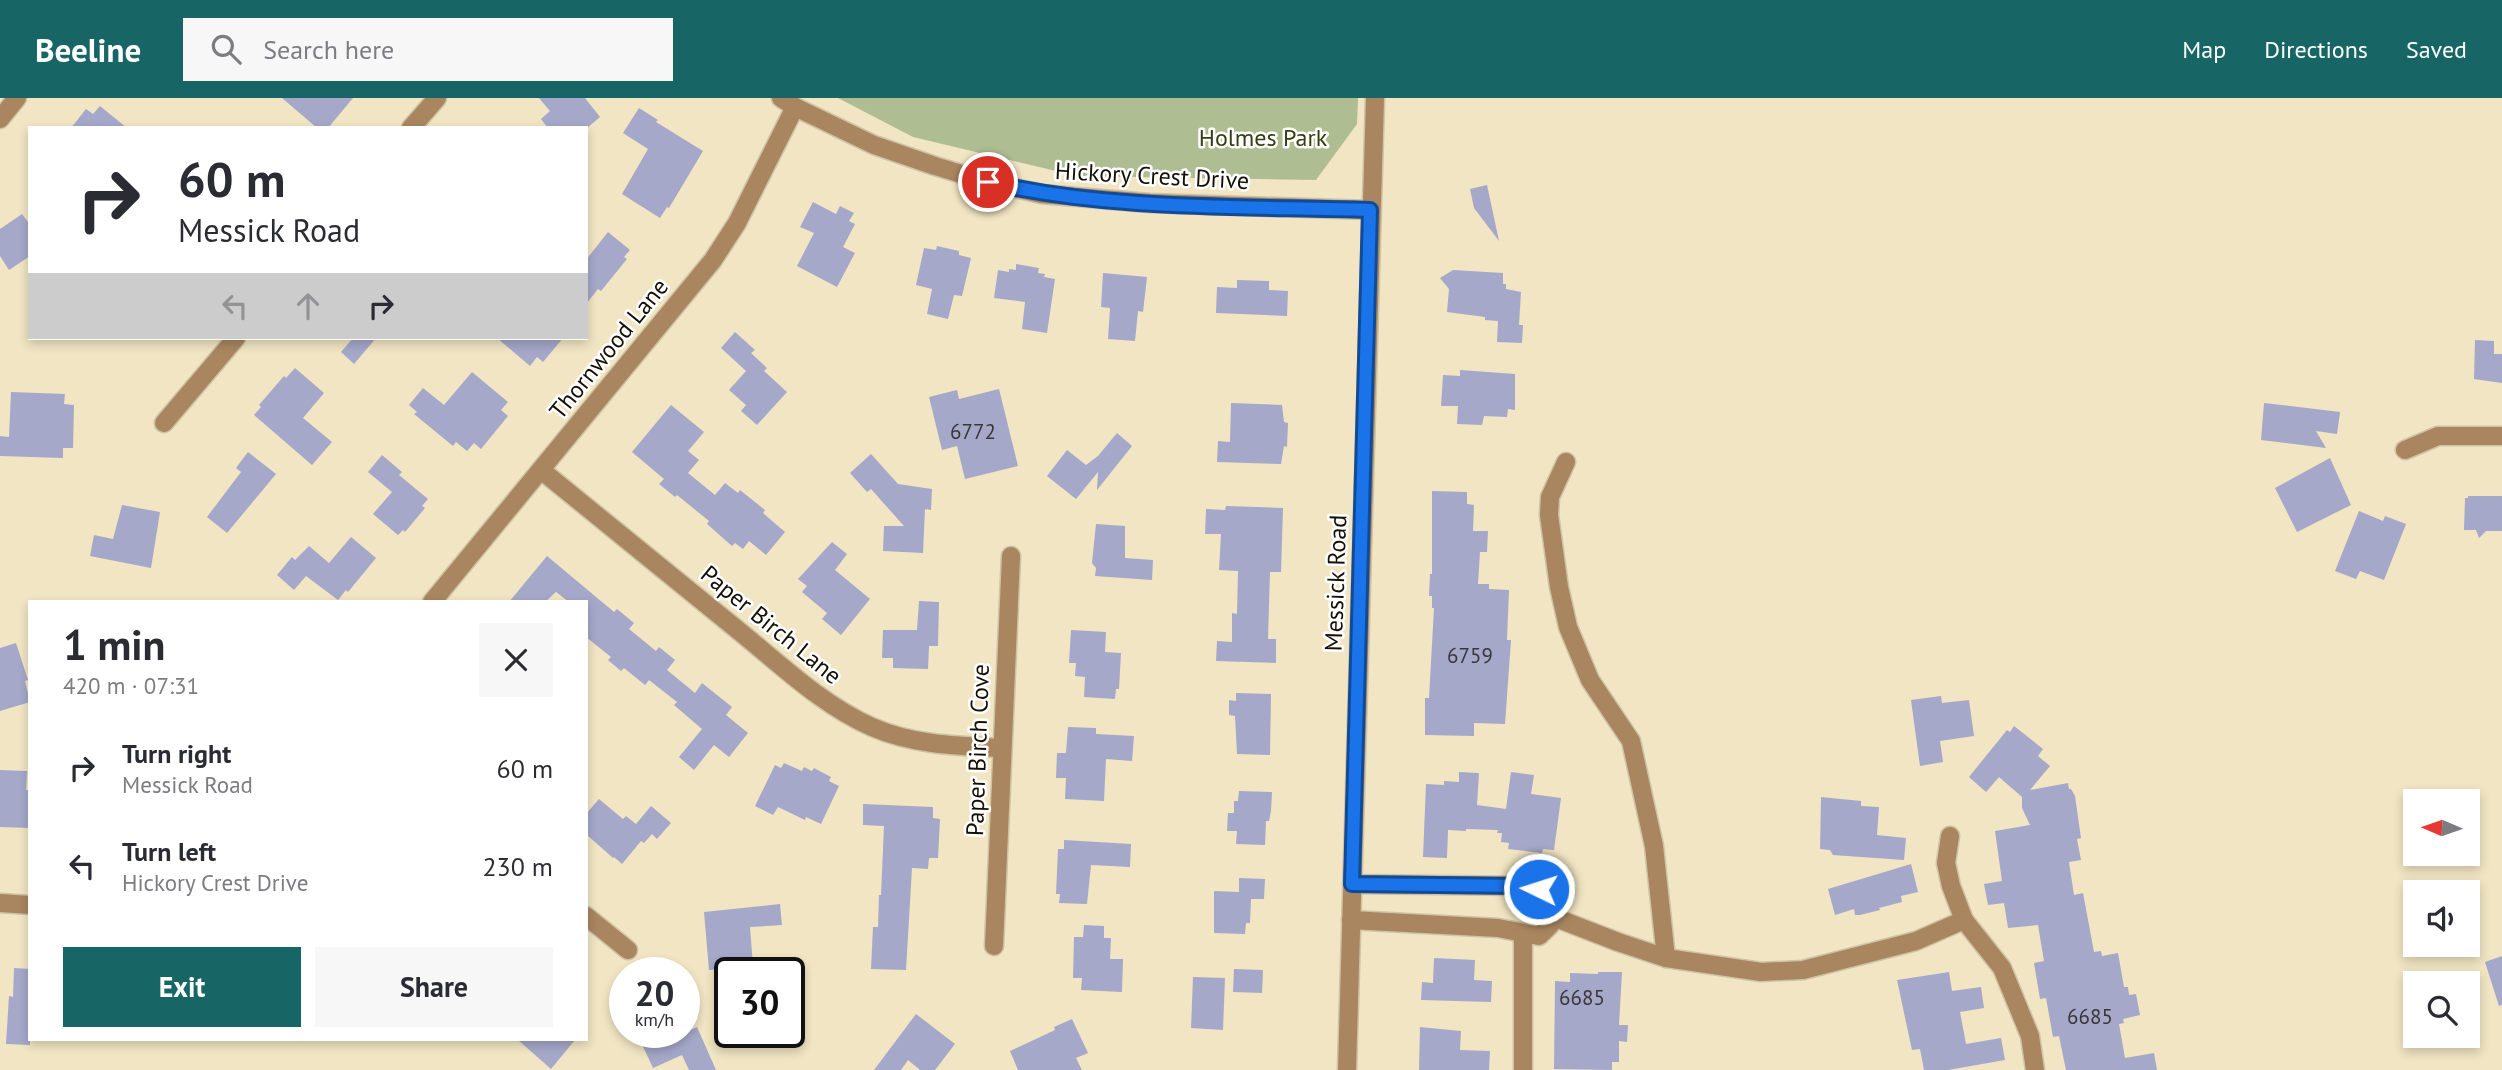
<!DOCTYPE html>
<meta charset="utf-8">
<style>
body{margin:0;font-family:"PT Sans",sans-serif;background:#f7f7f7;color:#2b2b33;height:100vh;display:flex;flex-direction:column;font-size:26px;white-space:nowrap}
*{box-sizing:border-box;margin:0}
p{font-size:23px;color:#7c7c81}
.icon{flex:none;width:38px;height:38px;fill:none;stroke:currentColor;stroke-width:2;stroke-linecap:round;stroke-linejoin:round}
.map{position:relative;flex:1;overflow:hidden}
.details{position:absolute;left:28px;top:502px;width:560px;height:441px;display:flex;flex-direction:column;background:#fff;border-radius:0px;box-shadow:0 4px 10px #0003}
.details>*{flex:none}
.banner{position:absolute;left:28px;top:28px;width:560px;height:214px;border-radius:0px;box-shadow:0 4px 10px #0003;background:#fff;color:#2b2b33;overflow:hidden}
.needle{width:46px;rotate:272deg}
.buttons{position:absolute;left:2403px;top:691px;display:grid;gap:14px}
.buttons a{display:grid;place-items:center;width:77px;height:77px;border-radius:0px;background:#fff;box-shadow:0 4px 10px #0003;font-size:35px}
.speed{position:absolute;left:609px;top:859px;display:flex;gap:14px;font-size:35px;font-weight:700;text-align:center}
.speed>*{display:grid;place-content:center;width:91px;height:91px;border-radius:50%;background:#fff;box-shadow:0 4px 10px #0003;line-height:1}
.speed small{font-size:18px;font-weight:400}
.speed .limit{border:4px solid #111;border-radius:10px;background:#fff;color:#111}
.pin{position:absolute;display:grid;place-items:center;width:60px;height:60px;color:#fff;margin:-30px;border:4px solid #fff;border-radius:50%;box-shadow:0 2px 7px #0007}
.me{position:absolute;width:77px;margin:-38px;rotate:274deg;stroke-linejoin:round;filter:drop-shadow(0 0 5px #0008)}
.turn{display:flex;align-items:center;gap:24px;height:147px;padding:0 35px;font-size:32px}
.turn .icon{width:91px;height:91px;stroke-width:2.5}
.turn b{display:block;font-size:49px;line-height:60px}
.lanes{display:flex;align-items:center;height:66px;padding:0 35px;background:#0003;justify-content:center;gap:35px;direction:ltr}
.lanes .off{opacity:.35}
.round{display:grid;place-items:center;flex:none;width:74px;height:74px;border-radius:0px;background:#f7f7f7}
.head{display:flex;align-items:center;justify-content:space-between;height:119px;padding:0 35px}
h1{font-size:42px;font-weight:600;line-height:52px}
.primary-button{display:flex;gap:14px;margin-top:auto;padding:14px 35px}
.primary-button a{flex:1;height:80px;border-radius:0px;background:#176565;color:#fff;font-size:28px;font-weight:600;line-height:80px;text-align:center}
.primary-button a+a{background:#f7f7f7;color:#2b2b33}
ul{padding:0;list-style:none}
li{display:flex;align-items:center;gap:21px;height:98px;padding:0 35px}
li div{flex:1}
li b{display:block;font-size:26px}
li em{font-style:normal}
header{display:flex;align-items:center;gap:42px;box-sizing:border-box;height:98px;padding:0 35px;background:#176565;color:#fff}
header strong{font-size:33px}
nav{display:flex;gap:38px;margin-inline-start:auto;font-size:24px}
.search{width:490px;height:63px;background:#f7f7f7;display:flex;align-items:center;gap:18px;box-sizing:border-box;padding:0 24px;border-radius:0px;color:#7c7c81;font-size:26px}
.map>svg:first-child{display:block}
.green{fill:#afbd93}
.building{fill:#a5a8c9}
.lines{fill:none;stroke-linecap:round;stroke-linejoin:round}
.minor-casing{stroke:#cec3a5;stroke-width:21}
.minor{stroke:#a98660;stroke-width:18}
.route-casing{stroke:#114b97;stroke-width:18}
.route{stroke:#1a73e8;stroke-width:12}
.labels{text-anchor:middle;stroke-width:5;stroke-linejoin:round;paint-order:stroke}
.number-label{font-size:21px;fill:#383636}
.park-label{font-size:24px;fill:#323f0f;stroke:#fff}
.street-label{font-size:24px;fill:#141005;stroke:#fff}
</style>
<header>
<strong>Beeline</strong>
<div class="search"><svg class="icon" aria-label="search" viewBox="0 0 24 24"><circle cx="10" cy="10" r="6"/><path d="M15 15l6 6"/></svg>Search here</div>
<nav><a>Map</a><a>Directions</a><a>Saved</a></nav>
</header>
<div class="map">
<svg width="2502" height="972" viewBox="0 0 2502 972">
<rect width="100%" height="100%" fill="#f1e5c3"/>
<polygon class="green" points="838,0 1358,0 1357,26 1316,82 1077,78 913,39"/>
<g class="building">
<polygon points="282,0 353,0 328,30 317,30"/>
<polygon points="539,0 585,0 600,19 587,30 548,30 541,21 550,13"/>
<polygon points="100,8 127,30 71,30 86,11 93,16"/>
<polygon points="639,10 658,22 656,24 703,53 669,110 667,109 660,120 622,96 648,51 623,35"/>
<polygon points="1487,87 1499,143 1474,110 1470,91"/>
<polygon points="813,104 836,116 840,108 854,115 849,123 855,126 843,149 855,155 837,189 797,168 814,135 800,129"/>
<polygon points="22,116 30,127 30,158 9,172 0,158 0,131"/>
<polygon points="608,134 630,152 624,159 627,161 601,193 598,191 586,206 586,162"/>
<polygon points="937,148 959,153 959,157 971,160 962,198 954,197 948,221 927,216 932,191 916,187 924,150 936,152"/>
<polygon points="1016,166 1039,170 1038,175 1045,176 1044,179 1055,181 1047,235 1022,231 1025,204 994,200 998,172 1009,174 1009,171 1016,172"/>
<polygon points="1453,172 1503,175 1503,186 1506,186 1506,191 1521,194 1519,227 1523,227 1522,245 1497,244 1498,223 1485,222 1485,219 1447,214 1449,191 1440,180"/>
<polygon points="1103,175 1147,179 1143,214 1138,213 1135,243 1108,241 1110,210 1101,209"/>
<polygon points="1237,182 1269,183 1269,192 1288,193 1287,218 1216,215 1217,189 1237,190"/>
<polygon points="735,234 755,252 751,255 767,270 764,273 787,294 757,327 741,313 746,307 729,292 746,273 721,250"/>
<polygon points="353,240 376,240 354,266 341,254"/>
<polygon points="497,240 563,240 543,264 537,259 530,268"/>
<polygon points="2475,242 2494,243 2494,256 2502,256 2502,285 2474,281"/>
<polygon points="295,270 324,295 303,320 332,344 312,367 254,317 261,309 259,307 284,278 286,280"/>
<polygon points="1460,272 1515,276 1515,312 1508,311 1507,319 1484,318 1482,327 1457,326 1458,308 1441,308 1443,277 1460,278"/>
<polygon points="472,274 508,304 501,312 508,318 481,351 474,345 467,353 456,344 453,348 414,316 417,314 409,307 423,290 444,307"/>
<polygon points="999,291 1018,368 965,381 957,348 942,352 929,299 957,292 959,301"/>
<polygon points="11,294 65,296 64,306 74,307 73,350 63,350 63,360 0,358 0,338 9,339"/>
<polygon points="1231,305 1282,307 1284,324 1288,325 1287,349 1284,348 1281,366 1217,364 1218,343 1230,344"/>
<polygon points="2264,305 2340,314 2337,336 2316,333 2326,350 2261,342"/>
<polygon points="671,307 704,334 688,353 699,362 688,375 715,397 725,385 738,395 740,392 765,412 763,415 785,434 766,457 749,443 743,451 735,445 732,448 707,426 709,423 677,397 675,399 659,386 664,381 632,354"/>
<polygon points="1117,335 1132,348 1097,392 1098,374 1076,401 1047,378 1067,352 1086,367 1098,358"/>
<polygon points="248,354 276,376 227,435 207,419 241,374 236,370"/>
<polygon points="871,356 898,386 932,391 931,412 925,411 923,455 883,453 884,428 904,428 871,391 867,394 850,375"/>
<polygon points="382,357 402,374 399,377 428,401 422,408 425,410 405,434 403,432 398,437 373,416 392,394 368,374"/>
<polygon points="2330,360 2351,407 2297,434 2275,390"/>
<polygon points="1432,393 1467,394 1467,406 1474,407 1473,433 1488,433 1487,454 1480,454 1478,486 1489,486 1489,491 1509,492 1507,542 1511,542 1505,626 1474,625 1474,638 1425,637 1425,600 1429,600 1434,510 1432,510 1432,498 1429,498 1430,476 1432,476"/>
<polygon points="2468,398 2502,398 2502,433 2486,433 2479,440 2476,432 2464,432 2465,400 2468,400"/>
<polygon points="122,407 160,414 151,470 90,458 94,437 113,441"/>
<polygon points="1226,408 1283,410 1281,474 1270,474 1268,541 1276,541 1276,565 1216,563 1217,543 1232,544 1232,515 1237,516 1238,473 1219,472 1221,436 1205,436 1206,411 1225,412"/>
<polygon points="2359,413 2383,423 2385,418 2406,426 2384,482 2360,473 2356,481 2335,473"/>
<polygon points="1096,426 1125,428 1125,460 1153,462 1152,482 1095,478 1096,470 1092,465"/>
<polygon points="351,439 376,460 348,494 346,492 338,502 306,478 294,492 277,477 292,459 295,462 309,448 329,465"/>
<polygon points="832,444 847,456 835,472 870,501 841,537 822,521 827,515 802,494 807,488 798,481"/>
<polygon points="547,458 614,514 617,511 634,525 629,531 656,553 659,549 675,562 667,572 695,595 702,585 732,609 726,617 748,635 729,659 714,647 694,672 679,659 702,631 674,607 677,604 649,582 645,587 624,570 621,573 608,562 611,559 586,539 586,504 569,504 556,494 545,504 509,504"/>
<polygon points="919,503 939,504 938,548 929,548 928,571 893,570 893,560 882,560 883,532 917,532"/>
<polygon points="1071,532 1106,534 1105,554 1121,555 1119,591 1116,591 1115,601 1084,599 1085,579 1075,578 1076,565 1069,565"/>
<polygon points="16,545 28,582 25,583 30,604 0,613 0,550"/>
<polygon points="1236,595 1271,596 1270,657 1237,656 1235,618 1229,617 1229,602 1236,603"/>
<polygon points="1941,598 1942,605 1969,602 1974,638 1940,643 1943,664 1920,668 1911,602"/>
<polygon points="2014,628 2043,651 2038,658 2050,668 2030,692 2068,685 2069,691 2071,691 2075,698 2081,740 2077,741 2081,762 2069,764 2074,797 2083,795 2094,854 2101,853 2102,858 2118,855 2124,889 2128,889 2129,897 2136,896 2140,917 2123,921 2124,925 2119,926 2125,960 2154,955 2157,972 2066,972 2059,938 2053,939 2046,900 2040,901 2034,865 2044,863 2038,827 2008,830 2004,805 1988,807 1984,786 2002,783 1995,733 2030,727 2022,710 2022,699 1999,679 1986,694 1969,679 2007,632 2010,634"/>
<polygon points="1068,629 1096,630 1096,636 1134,638 1132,663 1106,661 1104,703 1065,701 1066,680 1056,680 1057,655 1066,655"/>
<polygon points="784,665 802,673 804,669 812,673 814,670 831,679 829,683 839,688 821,726 806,719 805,722 778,709 773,717 755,708 775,667 781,670"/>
<polygon points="0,672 27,673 26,692 30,692 30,730 0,729"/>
<polygon points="1459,674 1479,675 1477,707 1506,711 1511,674 1534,677 1531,696 1561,700 1554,752 1543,751 1542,755 1508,751 1509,745 1501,744 1502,735 1497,735 1498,732 1466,731 1466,733 1448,732 1447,760 1423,759 1426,686 1444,687 1444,683 1459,684"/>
<polygon points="1239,693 1272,694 1271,713 1269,723 1266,723 1265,747 1236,746 1237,733 1227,733 1228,715 1234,715 1234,703 1238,703"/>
<polygon points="1821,699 1861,703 1861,708 1879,709 1877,737 1906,740 1904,762 1833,757 1830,752 1820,751"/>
<polygon points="599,701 623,721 626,718 636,726 651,708 671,725 657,741 652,736 644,745 641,743 622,766 614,759 613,760 586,736 586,716"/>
<polygon points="863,706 933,709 933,720 940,721 938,760 929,760 928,771 912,770 906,872 871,871 873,829 878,829 879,797 881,797 884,728 863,727"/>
<polygon points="1064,742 1131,746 1130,769 1091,767 1087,806 1059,805 1060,796 1056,796 1058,751 1064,751"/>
<polygon points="1911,766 1918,794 1901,798 1902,804 1879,810 1880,812 1860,817 1855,817 1854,811 1835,817 1828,791"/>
<polygon points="1239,780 1265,781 1264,801 1251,801 1250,825 1246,825 1245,836 1214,835 1214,793 1239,794"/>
<polygon points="780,806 782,827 750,829 753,868 709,872 704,814"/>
<polygon points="1084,827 1104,828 1104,840 1111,840 1110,861 1123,861 1122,894 1081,892 1082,880 1073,880 1074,839 1083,839"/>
<polygon points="2502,858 2502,907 2499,908 2485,864"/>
<polygon points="1434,860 1475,862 1474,882 1492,883 1491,904 1421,902 1422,884 1433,885"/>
<polygon points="14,870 30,871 30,947 6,946 9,898 13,899"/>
<polygon points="1234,871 1263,872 1262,895 1233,894"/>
<polygon points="1598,874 1622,874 1619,927 1628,927 1627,944 1619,943 1619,964 1612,964 1612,972 1554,971 1555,883 1570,884 1570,875 1598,876"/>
<polygon points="1949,874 1952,893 1981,889 1984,910 1960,914 1966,946 2001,940 2005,962 1948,972 1924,972 1920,951 1912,952 1897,882"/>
<polygon points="1193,879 1225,880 1223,932 1191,930"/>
<polygon points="916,916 955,946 935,972 920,972 908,962 901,972 874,972"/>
<polygon points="1072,921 1088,955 1076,960 1082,972 1018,972 1010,953 1055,932 1054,929"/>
<polygon points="697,929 716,972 689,972 682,957 653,970 640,942 656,934 686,934"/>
<polygon points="1420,929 1461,933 1460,952 1490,953 1489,972 1419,972"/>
<polygon points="518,942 575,942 551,971"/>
</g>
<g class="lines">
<g class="minor-casing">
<g id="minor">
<polyline points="781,0 795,9 874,47 935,68 988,84 1041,96 1150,105 1370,112"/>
<polyline points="0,21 17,0"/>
<polyline points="411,30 437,0"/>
<polyline points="164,325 236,240"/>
<polyline points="2405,352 2438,338 2502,338"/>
<polyline points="1566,364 1550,399 1549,417 1559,489 1568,529 1590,582 1631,643 1654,748 1666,860"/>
<path d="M541,372c66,54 132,108 198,161 42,34 83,74 133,96 41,18 86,19 130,21"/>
<polyline points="432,504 713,162 737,125 795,9"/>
<polyline points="1950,738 1946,765 1951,788 1964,822 2002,870 2030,938 2035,972"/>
<polyline points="0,805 30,807"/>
<polyline points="586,818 628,852"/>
<polyline points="1556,820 1618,844 1666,860 1761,874 1803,872 1916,843 1964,822"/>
<path d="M1351,822l147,8 41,8c15,-14 25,-22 12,-42l-25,-8 -174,-2"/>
<polyline points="994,848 1011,458"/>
<polyline points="1347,972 1375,0"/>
<polyline points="1523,972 1523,836"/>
</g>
</g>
<use href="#minor" class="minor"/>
</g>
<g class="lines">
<g class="route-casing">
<path id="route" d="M988,84c125,29 255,24 382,28l-18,674 174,2 13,3"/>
</g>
<use href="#route" class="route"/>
</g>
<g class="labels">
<g class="number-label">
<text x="973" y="341">6772</text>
<text x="1470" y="565">6759</text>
<text x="1582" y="907">6685</text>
<text x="2090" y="926">6685</text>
</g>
<g class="park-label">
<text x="1263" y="48">Holmes Park</text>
</g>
<g class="street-label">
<text transform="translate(1152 78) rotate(3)" y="8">Hickory Crest Drive</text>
<text transform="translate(609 251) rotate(-51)" y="8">Thornwood Lane</text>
<text transform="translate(1336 485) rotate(-88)" y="8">Messick Road</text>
<text transform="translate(771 527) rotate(39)" y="8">Paper Birch Lane</text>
<text transform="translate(978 652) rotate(-88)" y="8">Paper Birch Cove</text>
</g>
</g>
</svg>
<div class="buttons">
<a><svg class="needle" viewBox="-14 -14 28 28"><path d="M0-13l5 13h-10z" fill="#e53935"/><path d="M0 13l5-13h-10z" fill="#7c7c81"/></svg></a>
<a><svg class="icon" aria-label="sound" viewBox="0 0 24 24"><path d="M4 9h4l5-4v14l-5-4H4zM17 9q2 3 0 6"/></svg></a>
<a><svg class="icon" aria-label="search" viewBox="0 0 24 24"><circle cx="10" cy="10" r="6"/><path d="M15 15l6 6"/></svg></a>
</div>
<div class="speed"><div>20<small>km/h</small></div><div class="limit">30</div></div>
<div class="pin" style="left:988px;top:84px;background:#d93025"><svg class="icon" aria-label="arrive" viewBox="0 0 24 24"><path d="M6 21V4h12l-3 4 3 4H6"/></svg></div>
<svg class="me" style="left:1539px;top:791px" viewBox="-20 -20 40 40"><circle r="17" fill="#1a73e8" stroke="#fff" stroke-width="3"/><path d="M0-11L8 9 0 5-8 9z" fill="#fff"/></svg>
<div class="banner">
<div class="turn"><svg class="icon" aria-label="right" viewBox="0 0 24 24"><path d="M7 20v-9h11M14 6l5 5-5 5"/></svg><div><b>60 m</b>Messick Road</div></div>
<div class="lanes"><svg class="icon off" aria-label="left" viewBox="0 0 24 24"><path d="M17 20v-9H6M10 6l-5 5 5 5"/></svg><svg class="icon off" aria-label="ahead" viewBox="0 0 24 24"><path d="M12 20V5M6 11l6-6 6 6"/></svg><svg class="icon" aria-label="right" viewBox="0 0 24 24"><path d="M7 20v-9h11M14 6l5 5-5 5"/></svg></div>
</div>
<section class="details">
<div class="head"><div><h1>1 min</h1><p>420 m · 07:31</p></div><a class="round"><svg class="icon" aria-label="close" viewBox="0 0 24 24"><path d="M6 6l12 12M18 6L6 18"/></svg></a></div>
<ul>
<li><svg class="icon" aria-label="right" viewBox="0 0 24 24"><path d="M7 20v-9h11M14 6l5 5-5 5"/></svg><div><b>Turn right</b><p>Messick Road</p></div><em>60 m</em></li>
<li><svg class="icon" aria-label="left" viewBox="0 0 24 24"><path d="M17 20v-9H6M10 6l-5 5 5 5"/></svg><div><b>Turn left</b><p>Hickory Crest Drive</p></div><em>230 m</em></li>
</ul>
<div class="primary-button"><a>Exit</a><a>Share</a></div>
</section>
</div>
